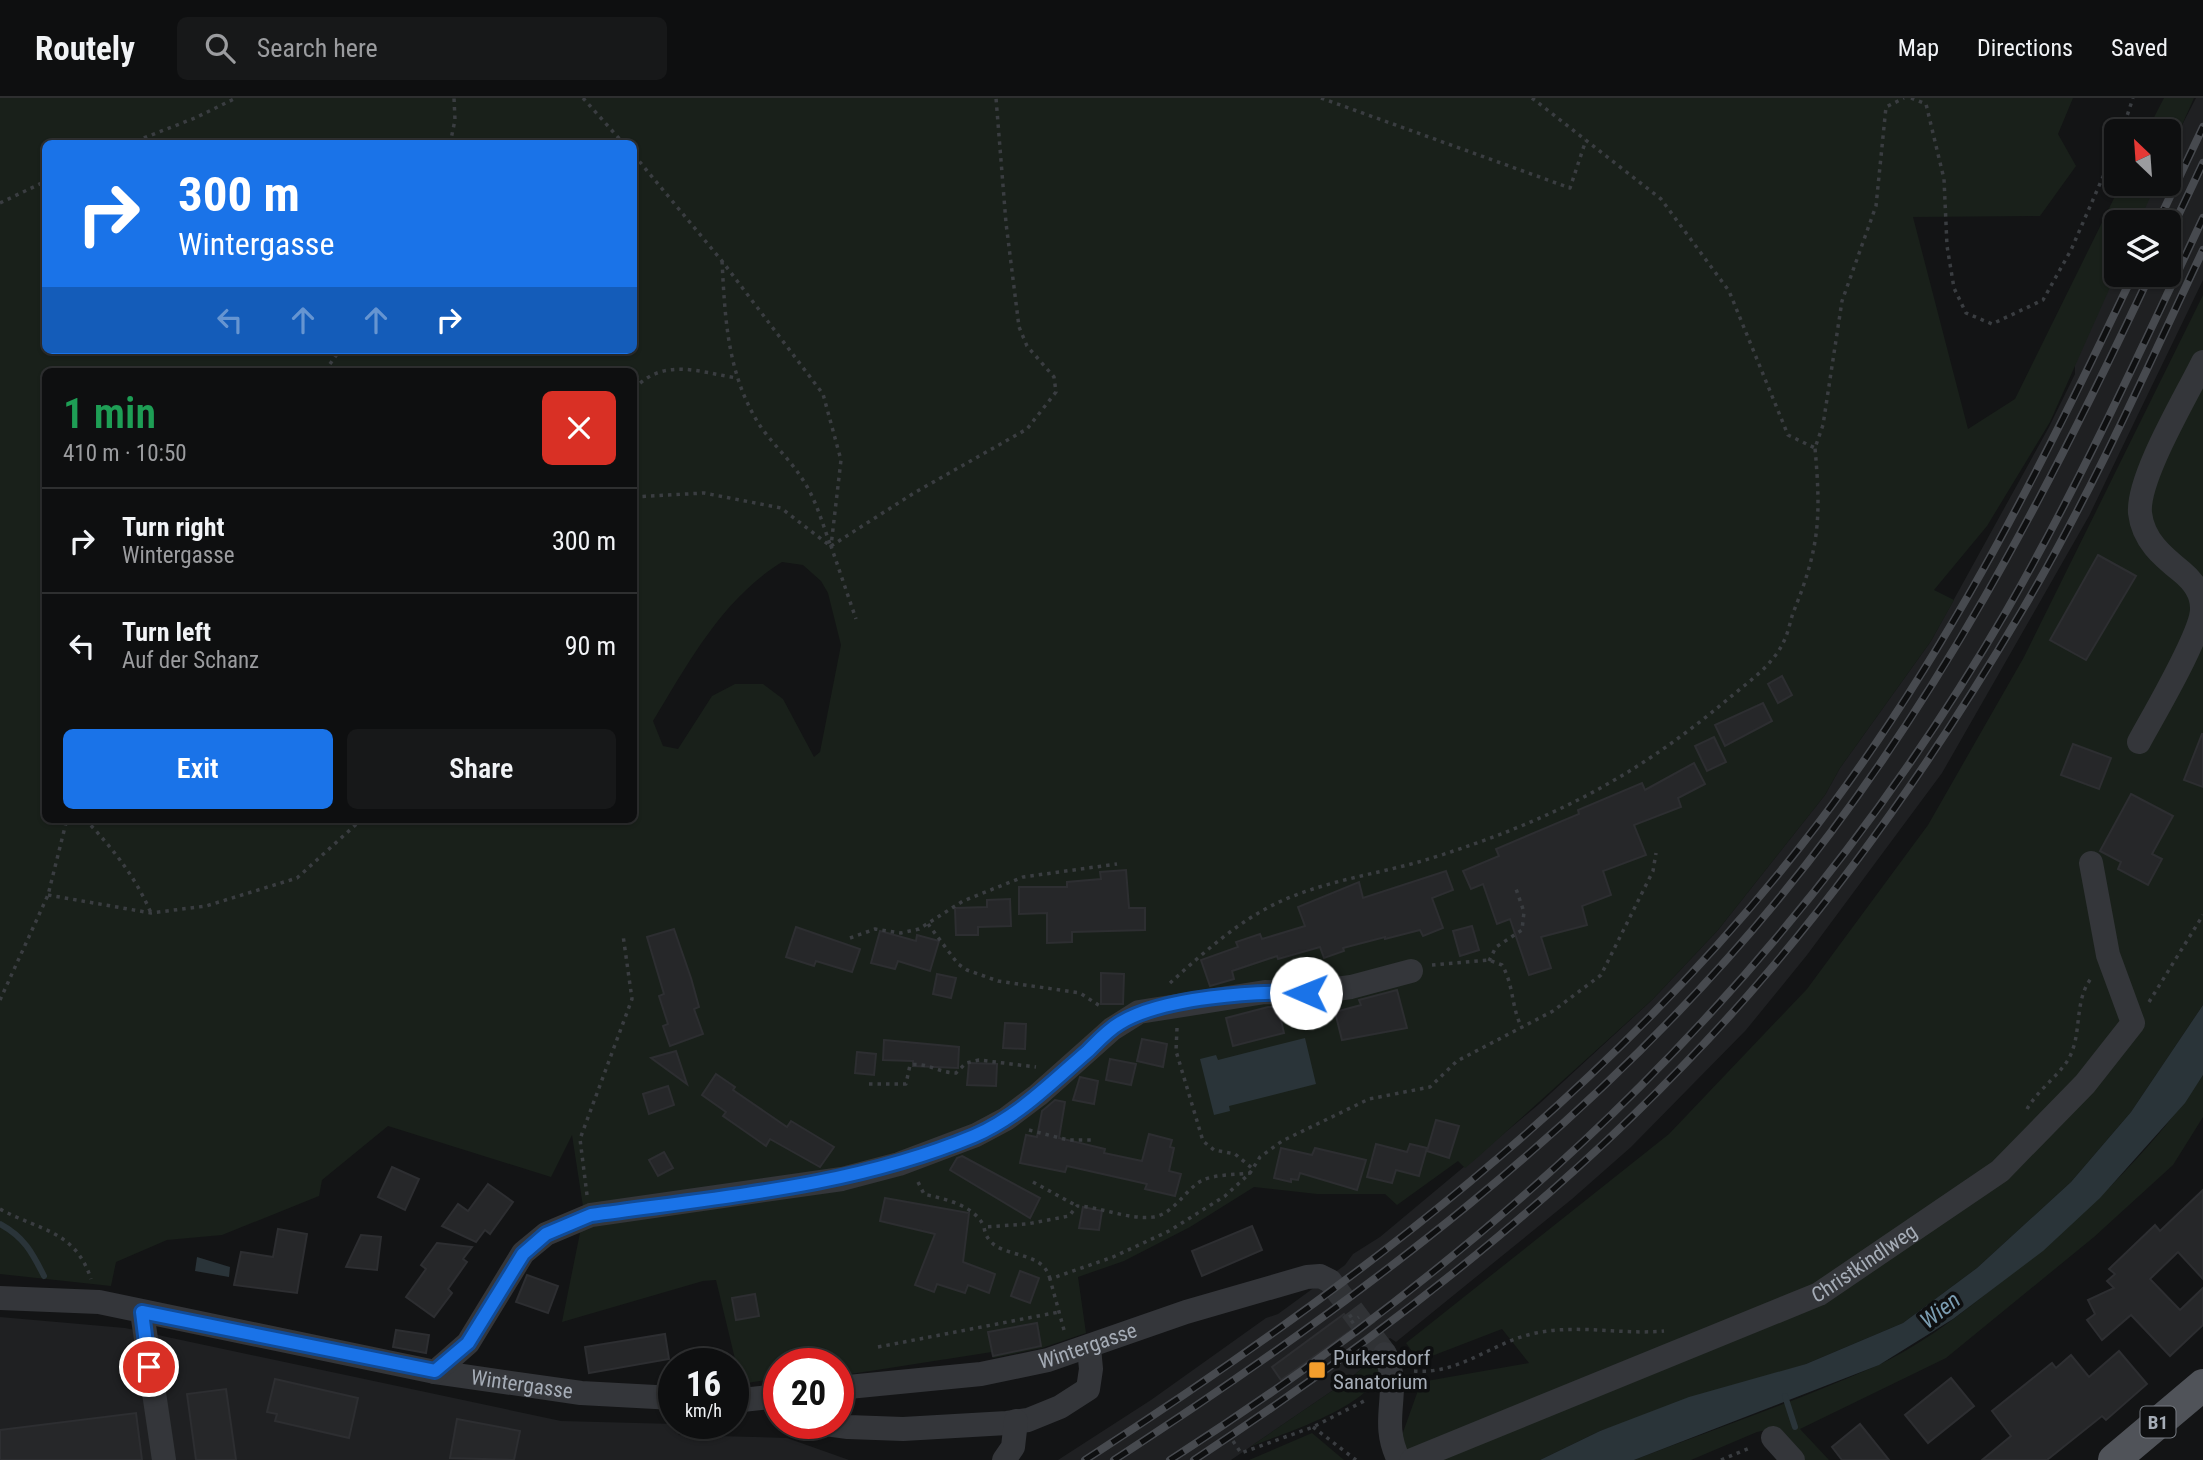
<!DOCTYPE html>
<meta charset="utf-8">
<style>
body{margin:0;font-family:"Roboto Condensed",sans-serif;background:#171819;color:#f1f3f6;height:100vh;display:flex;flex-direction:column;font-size:26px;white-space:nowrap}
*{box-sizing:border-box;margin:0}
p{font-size:23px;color:#9b9c9f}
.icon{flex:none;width:38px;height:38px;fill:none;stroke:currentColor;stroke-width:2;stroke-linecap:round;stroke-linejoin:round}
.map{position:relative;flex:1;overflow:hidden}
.side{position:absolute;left:42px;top:270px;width:595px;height:455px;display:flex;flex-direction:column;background:#0e0f10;border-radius:10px;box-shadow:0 2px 5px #0004,0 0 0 2px #2e2f30}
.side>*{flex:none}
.banner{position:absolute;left:42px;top:42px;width:595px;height:214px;border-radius:10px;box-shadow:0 2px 5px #0004,0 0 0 2px #2e2f30;background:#1a73e8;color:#fff;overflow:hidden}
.needle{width:46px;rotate:335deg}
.tools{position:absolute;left:2104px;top:21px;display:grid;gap:14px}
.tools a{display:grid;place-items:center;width:77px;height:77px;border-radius:10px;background:#0e0f10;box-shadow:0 2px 5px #0004,0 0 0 2px #2e2f30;font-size:35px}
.speed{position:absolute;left:658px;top:1250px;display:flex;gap:14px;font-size:35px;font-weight:700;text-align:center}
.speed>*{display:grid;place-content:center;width:91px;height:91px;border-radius:50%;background:#0e0f10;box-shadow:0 2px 5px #0004,0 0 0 2px #2e2f30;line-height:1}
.speed small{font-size:18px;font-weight:400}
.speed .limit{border:10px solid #d22;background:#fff;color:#111}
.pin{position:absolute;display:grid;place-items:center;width:60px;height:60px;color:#fff;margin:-30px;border:4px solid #fff;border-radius:50%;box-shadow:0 2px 7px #0007}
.me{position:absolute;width:77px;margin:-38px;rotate:271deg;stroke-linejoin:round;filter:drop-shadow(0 0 5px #0008)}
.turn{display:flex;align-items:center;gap:24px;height:147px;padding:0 21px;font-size:32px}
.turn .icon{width:91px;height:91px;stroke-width:2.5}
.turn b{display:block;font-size:49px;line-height:60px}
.lanes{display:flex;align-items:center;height:66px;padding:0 21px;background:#0003;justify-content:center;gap:35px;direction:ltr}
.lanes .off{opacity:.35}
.round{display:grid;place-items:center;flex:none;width:74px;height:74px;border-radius:10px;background:#171819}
.head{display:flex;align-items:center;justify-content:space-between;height:119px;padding:0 21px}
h1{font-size:42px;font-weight:600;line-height:52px;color:#1e9e55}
.cta{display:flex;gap:14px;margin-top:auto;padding:14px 21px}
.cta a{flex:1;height:80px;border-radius:10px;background:#1a73e8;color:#fff;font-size:28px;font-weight:600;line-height:80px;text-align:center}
.cta a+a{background:#171819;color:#f1f3f6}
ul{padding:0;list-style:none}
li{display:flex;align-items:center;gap:21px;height:105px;padding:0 21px;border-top:2px solid #2e2f30}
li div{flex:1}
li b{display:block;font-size:26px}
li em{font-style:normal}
header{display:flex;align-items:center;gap:42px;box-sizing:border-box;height:98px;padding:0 35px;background:#0e0f10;border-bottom:2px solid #2e2f30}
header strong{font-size:33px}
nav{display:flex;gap:38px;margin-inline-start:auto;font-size:24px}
.search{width:490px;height:63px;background:#171819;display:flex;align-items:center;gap:18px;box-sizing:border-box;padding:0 24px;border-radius:10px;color:#9b9c9f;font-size:26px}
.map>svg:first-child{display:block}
.built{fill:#1f2022}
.green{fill:#19201a;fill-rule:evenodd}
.water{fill:#2a3439}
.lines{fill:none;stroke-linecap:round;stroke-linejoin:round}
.stream{stroke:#2a3439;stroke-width:6}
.building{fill:#262729;stroke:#2d2e31;stroke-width:2}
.minor-tunnel{stroke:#303235;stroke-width:24;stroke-dasharray:24 12;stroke-linecap:butt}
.path{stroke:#3a3d41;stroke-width:3.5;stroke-dasharray:3.5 5;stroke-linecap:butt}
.minor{stroke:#34363a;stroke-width:24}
.major{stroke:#505359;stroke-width:32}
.rail-casing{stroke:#474a4f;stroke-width:8}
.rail{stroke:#0e0f10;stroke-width:5;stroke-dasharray:16;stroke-linecap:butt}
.route-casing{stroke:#114b97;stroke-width:18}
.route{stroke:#1a73e8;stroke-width:12}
.poi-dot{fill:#f49e2c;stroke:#0e0f10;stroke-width:2.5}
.labels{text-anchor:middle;stroke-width:7;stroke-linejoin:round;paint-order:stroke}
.shield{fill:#0e0f10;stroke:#787d84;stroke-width:2}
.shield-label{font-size:19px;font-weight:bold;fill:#a5acb6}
.street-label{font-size:21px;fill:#a5acb6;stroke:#0e0f10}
.poi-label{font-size:21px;fill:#a5acb6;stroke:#0e0f10;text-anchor:start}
.water-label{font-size:23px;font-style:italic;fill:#7b9db2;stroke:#0e0f10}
</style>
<header>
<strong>Routely</strong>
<div class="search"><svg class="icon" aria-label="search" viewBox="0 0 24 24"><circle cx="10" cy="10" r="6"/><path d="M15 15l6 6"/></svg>Search here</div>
<nav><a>Map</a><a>Directions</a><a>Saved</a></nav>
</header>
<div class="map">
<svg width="2203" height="1362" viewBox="0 0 2203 1362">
<rect width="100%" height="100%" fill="#131415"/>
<g class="built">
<polygon points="2196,0 2203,0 2203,182 2089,418 1942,675 1807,857 1746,932 1631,1049 1572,1101 1396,1244 1390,1240 1373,1251 1376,1258 1351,1280 1231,1362 1058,1362 1151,1302 1266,1220 1278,1216 1345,1167 1353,1156 1380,1139 1538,1007 1653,901 1718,832 1825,697 1840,670 1931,543 2049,329 2075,276 2075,248 2116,160 2116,177 2168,177 2168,124 2132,124 2151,86 2168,86 2168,54"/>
<polygon points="0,1219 125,1230 561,1323 675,1326 679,1337 787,1340 849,1362 0,1362"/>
</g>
<g class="green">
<path d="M0,0h2073l-15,36 18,32 -36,50 -127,1 55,212 47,-30 106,-215h35l-17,38h-23v52l-66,148 -63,104 -53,64 20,10 -23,41 -91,127 -15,27 -107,135 -65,69 -176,159 -12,10 -7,-7 -61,44 -12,-11h-68l-63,-7 -64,40 -66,34 -46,16 8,56 -44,15 -49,10 -1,-6 -154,24v-13h-59v11l-9,2 1,3 -30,5 -25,-104 -13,1 -141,41 22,-109 -12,-78 -21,42 -163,-51 -66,54 -3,16 -97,39 -55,5 -51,22 -5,24 -111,-12zM46,46h588v206h-588zM46,273h588v448h-588zM782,464l21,3 18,16 7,12 13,52 -21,107 -6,5 -31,-58 -20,-15h-28l-23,12 -34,53 -15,-3 -10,-25c35,-58 70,-123 129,-159z"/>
<polygon points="2164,0 2194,0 2168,58 2168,33 2147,33"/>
<polygon points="2203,197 2203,907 2131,1014 2071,1084 1977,1170 1903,1225 1806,1266 1600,1333 1540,1362 1408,1362 1401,1340 1421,1284 1529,1265 1502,1231 1419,1263 1406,1245 1669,1036 1807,891 1928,727 2024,559"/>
<path d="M2203,977v42l-30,48 -79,72 -148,121 -146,71 29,31h-26l-27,-32 -19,4 -66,28h-57c80,-31 163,-59 242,-94 40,-18 77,-46 111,-73 81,-62 159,-133 216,-218z"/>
<path d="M1376,1258l5,13c-10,38 -97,64 -131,78l101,-69z"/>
<polygon points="1312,1335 1344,1362 1249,1362"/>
</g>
<g class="water">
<polygon points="2203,907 2203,977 2185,1005 2100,1100 2043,1153 1953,1221 1879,1267 1634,1362 1540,1362 1600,1333 1689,1299 1806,1266 1903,1225 1977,1170 2071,1084 2131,1014"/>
<polygon points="1305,940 1316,986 1229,1008 1230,1013 1214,1017 1200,961 1216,957 1218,962"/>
<polygon points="197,1159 230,1169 229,1179 195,1173"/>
</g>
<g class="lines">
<g class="stream">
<path d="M0,1126c24,13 32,28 44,52"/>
<polyline points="1785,1298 1795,1329"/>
</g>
</g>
<g class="building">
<polygon points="2098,457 2136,478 2086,562 2050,542"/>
<polygon points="1782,578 1792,597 1778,605 1768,586"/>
<polygon points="1763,605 1772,623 1725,648 1715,627"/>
<polygon points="2202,636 2203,636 2203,689 2184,682"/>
<polygon points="1714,639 1726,664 1707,673 1695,648"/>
<polygon points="2073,646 2111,660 2099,691 2061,677"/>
<polygon points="1694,665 1705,686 1678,700 1681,709 1634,727 1646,757 1603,773 1611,797 1582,808 1587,827 1541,839 1551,870 1529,877 1510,821 1497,826 1483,786 1471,791 1463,773 1499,758 1496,751 1579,716 1578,712 1642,685 1645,692"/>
<polygon points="2131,696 2173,718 2152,756 2162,761 2148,787 2118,771 2121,764 2100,753"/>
<polygon points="1126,772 1129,810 1145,810 1145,832 1072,834 1072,844 1047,845 1047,815 1019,816 1019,789 1067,789 1067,784 1101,781 1100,774"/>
<polygon points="1446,773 1453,792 1432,800 1443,830 1423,838 1420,832 1385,841 1385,839 1343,850 1344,853 1324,860 1320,849 1278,861 1277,858 1232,873 1234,881 1210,888 1201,862 1238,849 1236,844 1260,836 1262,841 1305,828 1298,809 1359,784 1363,800"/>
<polygon points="1010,801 1011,828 978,829 978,837 956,837 955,810 987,809 987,802"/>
<polygon points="1472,828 1479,852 1460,858 1453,833"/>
<polygon points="796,829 860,851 852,874 816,863 814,868 786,859"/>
<polygon points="674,831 691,880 699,909 694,911 703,936 670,948 663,928 668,926 659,898 664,896 647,839"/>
<polygon points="880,833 916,843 917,837 939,843 930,873 898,863 895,871 871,865"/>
<polygon points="1101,875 1124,876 1123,906 1101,906"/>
<polygon points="937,876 956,880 951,900 933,896"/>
<polygon points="1397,892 1407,930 1342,942 1335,914 1361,907 1359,902"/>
<polygon points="1268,909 1278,909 1284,935 1233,948 1226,920"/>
<polygon points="1005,925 1026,926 1025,951 1003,950"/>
<polygon points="1142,941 1167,946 1163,969 1137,963"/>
<polygon points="884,942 959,949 958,970 913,968 913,963 883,962"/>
<polygon points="676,953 687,986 651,960"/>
<polygon points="857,954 876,956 874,977 855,975"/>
<polygon points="1110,961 1136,966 1131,987 1106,982"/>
<polygon points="969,965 997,966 996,988 967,987"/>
<polygon points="716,976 735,989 733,992 787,1029 791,1023 834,1049 820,1069 770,1041 766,1048 723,1018 726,1014 702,997"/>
<polygon points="1080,979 1098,983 1094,1006 1073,1002"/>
<polygon points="668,988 674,1007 649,1016 643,996"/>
<polygon points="1055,1002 1065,1004 1059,1040 1105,1051 1104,1055 1142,1063 1149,1036 1172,1042 1170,1049 1174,1050 1169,1073 1181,1076 1175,1098 1145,1091 1147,1086 1067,1068 1065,1074 1020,1065 1026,1037 1037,1039 1042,1013"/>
<polygon points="1436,1022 1459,1028 1449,1060 1427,1053"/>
<polygon points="1376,1046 1407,1054 1410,1046 1427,1050 1419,1078 1396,1072 1392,1085 1367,1079"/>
<polygon points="1281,1050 1312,1057 1315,1050 1366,1062 1357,1092 1300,1075 1298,1082 1291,1081 1291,1084 1274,1080"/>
<polygon points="664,1054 673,1070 658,1078 649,1062"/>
<polygon points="962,1058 1040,1100 1030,1120 950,1072 957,1060"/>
<polygon points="392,1069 419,1081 405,1112 378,1099"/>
<polygon points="488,1086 513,1104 490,1136 485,1132 476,1144 442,1128 458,1106 468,1113"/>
<polygon points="2203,1092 2203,1181 2178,1154 2150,1181 2180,1212 2203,1190 2203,1227 2170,1258 2131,1217 2102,1242 2087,1222 2095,1216 2088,1202 2114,1190 2107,1183 2115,1176 2109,1171 2155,1127 2160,1133"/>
<polygon points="885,1100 969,1115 963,1164 995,1176 989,1195 968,1187 965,1195 937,1186 934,1194 915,1187 935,1136 880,1123"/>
<polygon points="1083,1109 1102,1113 1099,1132 1079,1130"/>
<polygon points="1252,1128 1262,1152 1202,1178 1192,1153"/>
<polygon points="278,1131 307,1136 297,1195 234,1187 241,1154 273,1159"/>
<polygon points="361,1137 381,1139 377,1172 346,1169"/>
<polygon points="437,1145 472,1149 463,1161 467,1164 448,1191 452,1195 434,1219 406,1199 426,1171 421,1167"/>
<polygon points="1020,1173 1039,1180 1030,1205 1011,1198"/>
<polygon points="527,1177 558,1188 548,1215 516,1204"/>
<polygon points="755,1196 759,1218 736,1222 732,1200"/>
<polygon points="1344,1216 1354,1230 1281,1282 1272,1269"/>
<polygon points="1037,1225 1041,1248 993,1258 988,1234"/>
<polygon points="396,1232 429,1237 426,1255 393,1249"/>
<polygon points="665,1236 669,1261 589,1275 585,1249"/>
<polygon points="2119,1253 2147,1286 2106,1322 2102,1318 2047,1362 1982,1362 2011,1338 1992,1313 2052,1265 2056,1270 2071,1257 2089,1279"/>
<polygon points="1951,1280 1974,1308 1928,1345 1905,1317"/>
<polygon points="275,1281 358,1300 349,1340 275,1323 277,1316 267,1314"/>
<polygon points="226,1291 236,1362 196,1362 187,1296"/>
<polygon points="136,1315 142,1362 0,1362 0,1332"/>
<polygon points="457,1321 520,1333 514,1362 450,1360"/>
<polygon points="1860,1326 1889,1362 1842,1362 1832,1349"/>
</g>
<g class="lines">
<polyline class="minor-tunnel" points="1330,1183 1385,1256"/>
<g class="path">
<polyline points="583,0 624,46"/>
<polyline points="1321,0 1570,90 1586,42"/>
<polyline points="1532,0 1661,101 1729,193 1788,337 1815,350 1823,327 1842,203 1876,108 1886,9 1904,0"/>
<polyline points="1911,0 1926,6 1944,81 1947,148 1954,190 1966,215 1992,226 2043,202 2071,152 2116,49"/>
<polyline points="2122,33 2133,0"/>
<polyline points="128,46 195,20 236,0"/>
<polyline points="450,46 455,22 454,0"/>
<polyline points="634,57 722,163 823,296 841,362 831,448 856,521"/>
<polyline points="0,105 46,83"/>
<path d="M722,163c3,56 5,110 35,160 13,21 33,38 46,59 13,20 19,42 27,64"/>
<polyline points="325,273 340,252"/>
<path d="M634,291c30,-32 64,-17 103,-11"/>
<polyline points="634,399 704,395 781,410 829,447"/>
<polyline points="831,448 914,395 1027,331 1056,294 1054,279 1027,248 1019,229 1006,125 996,0"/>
<path d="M85,721c28,30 50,57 66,94"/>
<polyline points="48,797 151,815 206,808 297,780 362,721"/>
<polyline points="928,826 958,866 967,872 998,883 1080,895 1103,910"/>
<polyline points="850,840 875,831 901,835 919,831 963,803 1023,779 1117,766"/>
<polyline points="1489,863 1496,849 1522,832 1524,814 1515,788"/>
<path d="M1432,867l57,-5 13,5c12,20 9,42 20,63"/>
<path d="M1170,885c32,-29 66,-60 105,-79 49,-24 106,-30 157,-46 117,-37 201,-79 296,-159 19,-16 44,-33 55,-56 5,-9 7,-21 10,-30 27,-66 28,-96 22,-165"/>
<polyline points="0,902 48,797 67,721"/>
<polyline points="2149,904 2203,817"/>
<polyline points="1177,930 1176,953 1203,1043 1214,1052 1235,1056 1253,1071"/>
<path d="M869,986h37l4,-19c17,-3 29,8 46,8l10,-10 13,-3 57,7"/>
<path d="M2027,1011c12,-21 36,-36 44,-55 11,-25 3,-56 22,-78"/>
<polyline points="1029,1032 1068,1042 1092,1042"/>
<path d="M918,1084l6,12c20,5 51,11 60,33"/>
<polyline points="1033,1084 1077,1108"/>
<polyline points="587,1097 580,1041 632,901 623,837"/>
<path d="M0,1111c40,22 75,21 91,70"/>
<path d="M1050,1181c-8,-34 -61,-16 -66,-52l43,-3 42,-8 8,-10c25,1 51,14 76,11 21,-3 31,-26 48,-36 13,-7 35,-6 49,-8"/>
<polyline points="1349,1219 1355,1215"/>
<polyline points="1351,1225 1359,1219"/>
<polyline points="1064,1232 1050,1181 1113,1159 1169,1133 1225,1098 1250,1075 1260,1059 1282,1043 1369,1001 1430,989 1457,963 1553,913 1601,877 1653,773 1656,755"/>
<polyline points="878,1249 1059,1214"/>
<path d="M1414,1273c46,4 80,-30 122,-38 43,-9 85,2 128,-2"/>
<polyline points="1313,1329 1356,1362"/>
<polyline points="1233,1343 1241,1355 1313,1329 1368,1301"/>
<polyline points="1721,1362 1752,1349"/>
</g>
<g class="minor">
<path d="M2139,644c14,-26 64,-110 63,-134 0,-14 -9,-27 -20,-36 -20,-16 -39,-32 -42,-59 -3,-35 46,-116 63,-151"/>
<path id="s1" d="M0,1200l99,4 336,70 146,21 93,5"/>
<polyline points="142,1214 164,1362"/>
<path d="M1385,1256c18,37 -7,66 14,106"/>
<polyline points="435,1274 468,1245 523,1155 546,1136 591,1117 842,1081 899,1066 976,1037 1006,1021 1038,997 1112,931 1139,914 1265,894 1306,895 1351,889 1411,873"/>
<path id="s2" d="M838,1290l143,-14 67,-14 138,-48 121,-35 13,-1 10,5"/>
<polyline points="733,1303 779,1298"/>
<polyline points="819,1325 848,1329 903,1331 1007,1325 1028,1322 1060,1309 1088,1291 1091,1271 1089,1250"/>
<polyline points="1773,1340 1793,1362"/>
<polyline points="1004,1362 1013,1349 1016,1323"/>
<path id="s3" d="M1412,1362l407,-166 181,-123 85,-87 48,-61 -25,-68 -17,-92"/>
</g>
<polyline class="major" points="2114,1362 2203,1287"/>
<g class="rail-casing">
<g id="rail">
<polyline points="2158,124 2203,29"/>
<polyline points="2168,139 2203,65"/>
<path d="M1085,1362c266,-171 519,-364 715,-613 138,-175 238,-372 333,-572"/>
<path d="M1114,1362c244,-158 482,-337 667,-564 154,-188 266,-402 369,-621"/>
<path d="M1170,1362c348,-223 628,-491 837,-850 73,-127 134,-260 196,-392"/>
<path d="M1194,1362c210,-138 412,-297 575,-489 95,-112 179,-235 254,-362 68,-115 123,-238 180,-359"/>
</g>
</g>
<use href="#rail" class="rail"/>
</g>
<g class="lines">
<g class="route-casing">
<path id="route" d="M149,1269l-7,-55 293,59 33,-28 55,-89 23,-20 45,-19c129,-18 261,-28 383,-79 44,-19 78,-54 114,-85 10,-10 20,-21 32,-28 43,-26 136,-32 186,-30"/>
</g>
<use href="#route" class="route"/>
</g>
<rect class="poi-dot" x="1308" y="1263" width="18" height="18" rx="3.5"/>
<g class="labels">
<rect class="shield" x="2140.5" y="1308.5" width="35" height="31" rx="5"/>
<g class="shield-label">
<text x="2158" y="1331">B1</text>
</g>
<g class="street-label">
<text dy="7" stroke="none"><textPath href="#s3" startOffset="494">Christkindlweg</textPath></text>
<text dy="7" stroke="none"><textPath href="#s2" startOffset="254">Wintergasse</textPath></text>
<text dy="7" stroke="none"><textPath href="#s1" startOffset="530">Wintergasse</textPath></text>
</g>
<g class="poi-label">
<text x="1333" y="1267">Purkersdorf<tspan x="1333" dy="24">Sanatorium</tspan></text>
</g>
<g class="water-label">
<text transform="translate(1940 1212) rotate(-38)" y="8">Wien</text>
</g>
</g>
</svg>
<div class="tools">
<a><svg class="needle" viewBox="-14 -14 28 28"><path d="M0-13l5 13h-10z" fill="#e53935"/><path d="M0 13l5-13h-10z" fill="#9b9c9f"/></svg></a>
<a><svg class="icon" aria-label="layers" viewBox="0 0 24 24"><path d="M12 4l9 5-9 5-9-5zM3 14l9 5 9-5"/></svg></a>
</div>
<div class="speed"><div>16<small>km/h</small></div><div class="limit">20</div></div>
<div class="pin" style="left:149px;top:1269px;background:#d93025"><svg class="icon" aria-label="arrive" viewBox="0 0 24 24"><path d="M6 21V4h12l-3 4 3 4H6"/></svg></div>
<svg class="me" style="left:1306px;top:895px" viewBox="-20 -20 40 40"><circle r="19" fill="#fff"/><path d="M0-13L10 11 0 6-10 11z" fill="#1a73e8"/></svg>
<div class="banner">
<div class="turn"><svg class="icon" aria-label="right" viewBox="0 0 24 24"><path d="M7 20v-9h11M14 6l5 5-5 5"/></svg><div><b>300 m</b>Wintergasse</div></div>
<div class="lanes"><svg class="icon off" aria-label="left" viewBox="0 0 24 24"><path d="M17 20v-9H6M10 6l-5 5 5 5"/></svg><svg class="icon off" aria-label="ahead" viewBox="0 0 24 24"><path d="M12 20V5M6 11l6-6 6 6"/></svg><svg class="icon off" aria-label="ahead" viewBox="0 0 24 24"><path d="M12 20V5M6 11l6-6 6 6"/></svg><svg class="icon" aria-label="right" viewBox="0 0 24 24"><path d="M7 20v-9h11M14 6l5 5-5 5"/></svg></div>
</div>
<section class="side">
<div class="head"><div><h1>1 min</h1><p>410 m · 10:50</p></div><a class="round" style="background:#d93025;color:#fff"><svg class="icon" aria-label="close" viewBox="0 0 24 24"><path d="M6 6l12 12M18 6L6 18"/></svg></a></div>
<ul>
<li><svg class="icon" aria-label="right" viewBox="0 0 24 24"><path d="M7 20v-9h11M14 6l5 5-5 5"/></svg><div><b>Turn right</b><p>Wintergasse</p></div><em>300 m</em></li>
<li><svg class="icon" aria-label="left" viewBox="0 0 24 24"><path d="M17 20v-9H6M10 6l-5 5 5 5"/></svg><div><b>Turn left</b><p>Auf der Schanz</p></div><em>90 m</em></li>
</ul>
<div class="cta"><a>Exit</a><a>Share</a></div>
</section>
</div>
